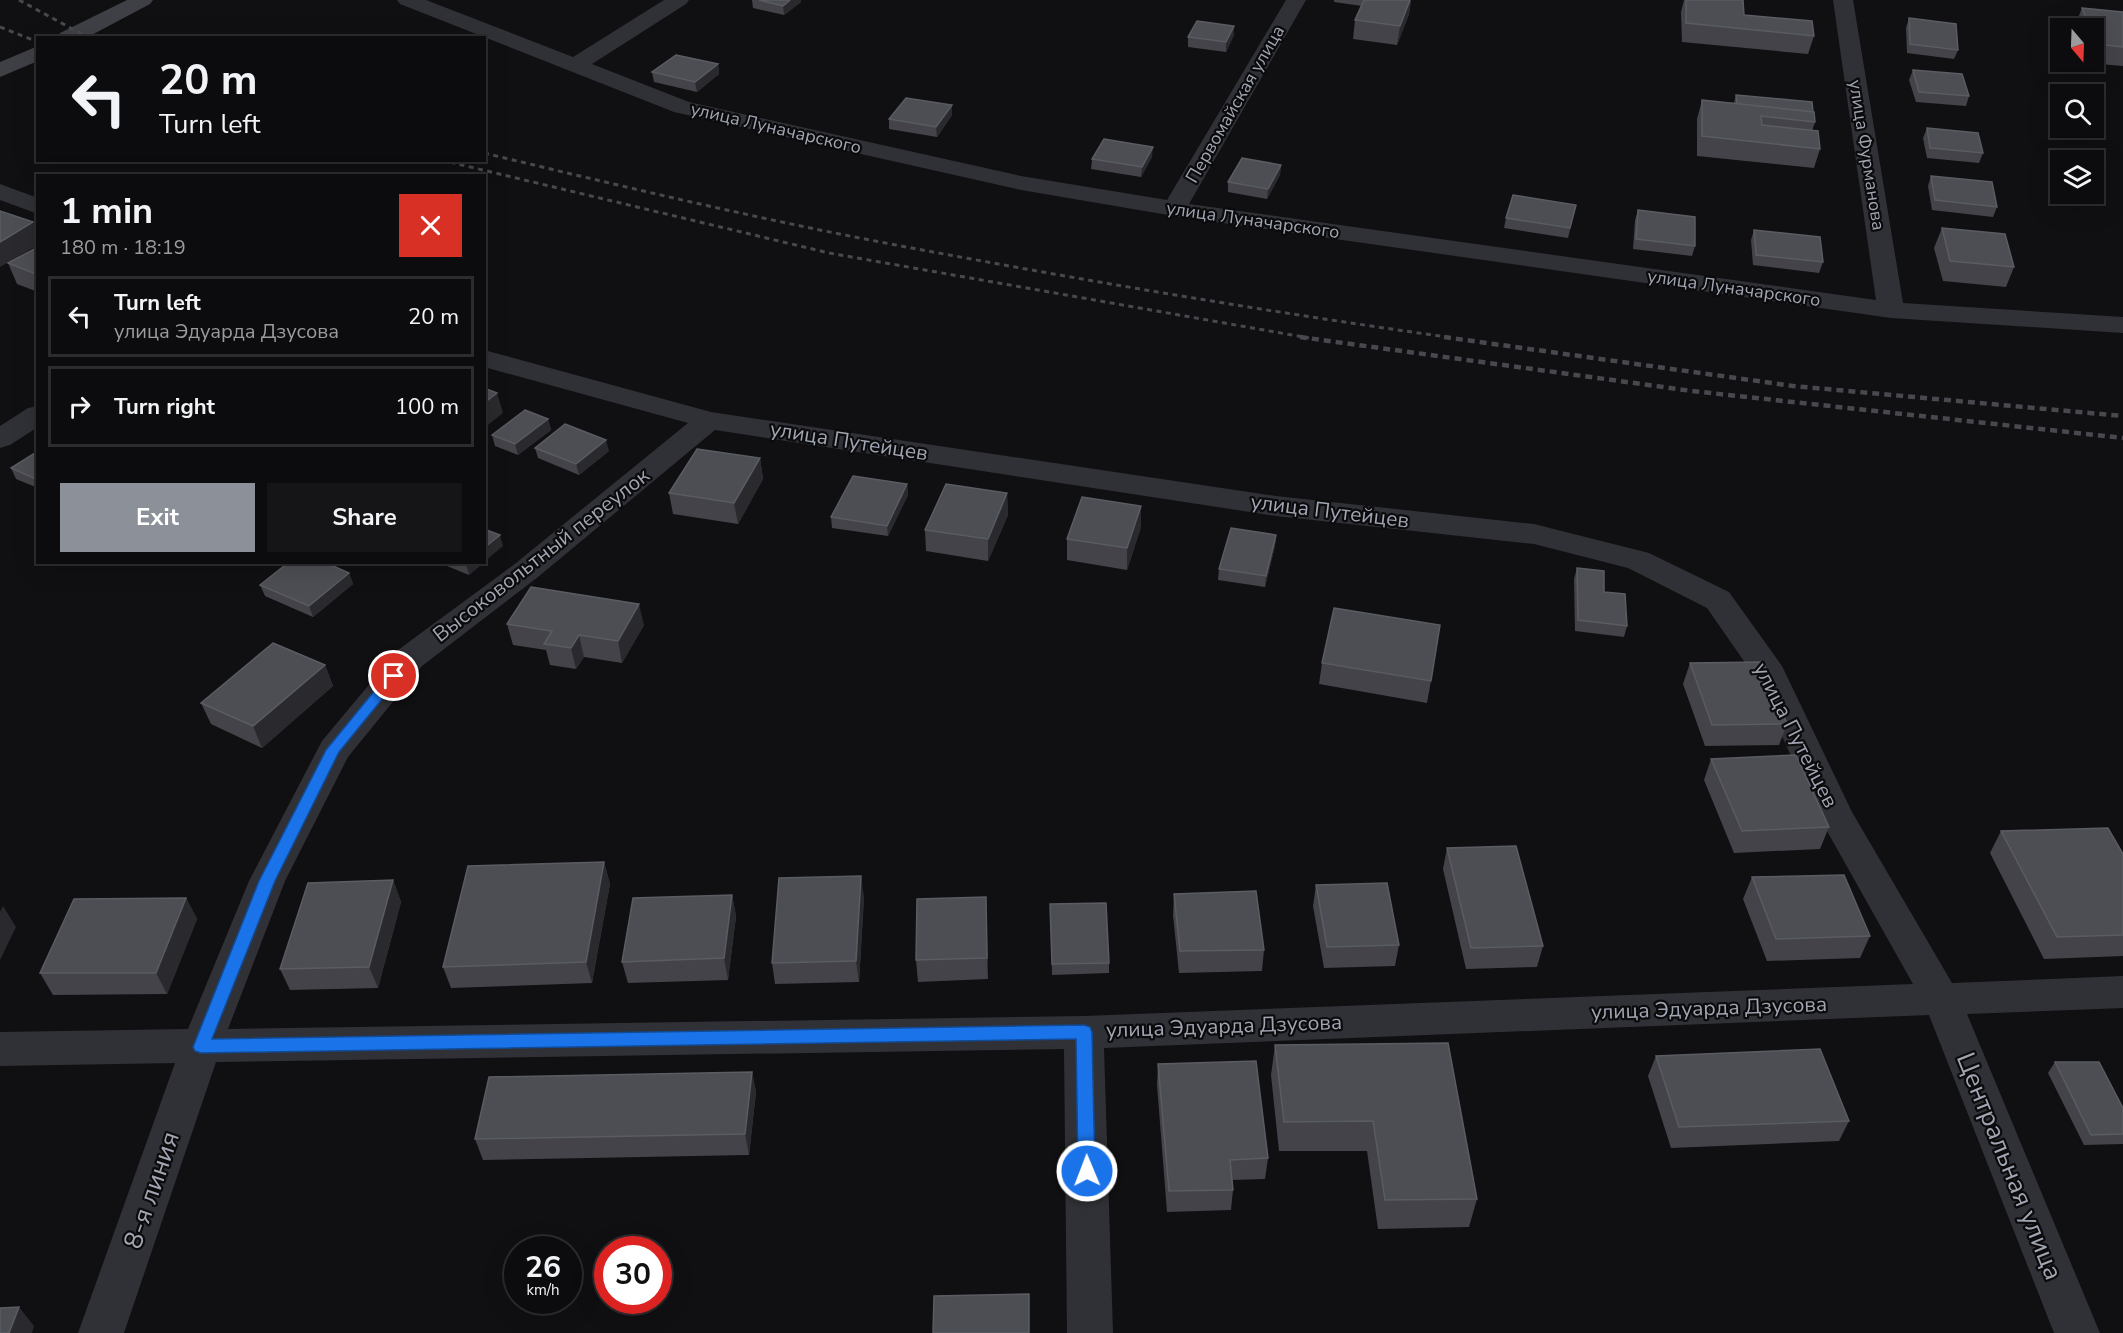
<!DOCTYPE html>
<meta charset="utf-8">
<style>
body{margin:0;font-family:"Nunito Sans",sans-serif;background:#151416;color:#f1f3f6;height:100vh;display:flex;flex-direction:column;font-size:22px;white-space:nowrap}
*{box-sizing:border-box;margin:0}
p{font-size:20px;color:#9a9b9d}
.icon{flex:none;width:33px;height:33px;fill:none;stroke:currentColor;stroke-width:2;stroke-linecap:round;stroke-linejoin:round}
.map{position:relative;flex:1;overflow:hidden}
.drawer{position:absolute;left:36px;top:174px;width:450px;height:390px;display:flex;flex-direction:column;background:#0c0b0d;border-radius:0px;box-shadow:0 6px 24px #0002,0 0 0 2px #2c2b2e}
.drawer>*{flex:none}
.banner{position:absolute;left:36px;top:36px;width:450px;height:126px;border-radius:0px;box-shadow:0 6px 24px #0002,0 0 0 2px #2c2b2e;background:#0c0b0d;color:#f1f3f6;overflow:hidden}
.needle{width:39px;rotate:161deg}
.fabs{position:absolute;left:2050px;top:18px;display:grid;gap:12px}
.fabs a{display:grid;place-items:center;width:54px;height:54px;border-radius:0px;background:#0c0b0d;box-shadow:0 6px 24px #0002,0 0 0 2px #2c2b2e;font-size:30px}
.speed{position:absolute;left:504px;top:1236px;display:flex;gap:12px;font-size:30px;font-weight:700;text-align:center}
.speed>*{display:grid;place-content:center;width:78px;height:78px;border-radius:50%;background:#0c0b0d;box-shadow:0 6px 24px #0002,0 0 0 2px #2c2b2e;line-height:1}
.speed small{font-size:15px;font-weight:400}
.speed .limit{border:9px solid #d22;background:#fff;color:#111}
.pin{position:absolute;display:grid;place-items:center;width:51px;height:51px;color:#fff;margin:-26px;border:3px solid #fff;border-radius:50%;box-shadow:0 2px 6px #0007}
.me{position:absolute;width:66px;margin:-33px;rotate:359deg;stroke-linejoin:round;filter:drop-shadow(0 0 4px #0008)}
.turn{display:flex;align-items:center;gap:21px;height:126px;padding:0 24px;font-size:27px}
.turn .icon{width:78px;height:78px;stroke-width:2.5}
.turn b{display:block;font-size:42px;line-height:51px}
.round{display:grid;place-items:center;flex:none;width:63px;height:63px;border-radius:0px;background:#151416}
.summary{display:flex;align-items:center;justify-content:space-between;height:102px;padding:0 24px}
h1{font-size:36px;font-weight:700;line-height:45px}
.primary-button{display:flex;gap:12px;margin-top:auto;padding:12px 24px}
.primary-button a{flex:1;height:69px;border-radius:0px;background:#8c9099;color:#fff;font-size:24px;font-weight:700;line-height:69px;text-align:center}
.primary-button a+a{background:#151416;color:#f1f3f6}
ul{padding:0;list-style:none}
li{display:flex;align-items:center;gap:18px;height:81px;margin:0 12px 9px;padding:0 12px;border:3px solid #2c2b2e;border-radius:0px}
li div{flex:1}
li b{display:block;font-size:22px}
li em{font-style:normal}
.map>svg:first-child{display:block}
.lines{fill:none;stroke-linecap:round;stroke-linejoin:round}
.minor{fill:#303136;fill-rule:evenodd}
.secondary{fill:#3f4046;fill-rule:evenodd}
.rail-far1{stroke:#47494f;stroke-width:3;stroke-dasharray:5 4.5;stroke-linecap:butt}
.rail{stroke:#47494f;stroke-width:4.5;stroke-dasharray:7 5;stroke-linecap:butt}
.wall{fill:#434349}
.shaded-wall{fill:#2a2a2e}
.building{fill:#4d4e54;stroke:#5a5c63;stroke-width:1.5}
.route{fill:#1a73e8;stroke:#114b97;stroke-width:1.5}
.labels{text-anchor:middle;stroke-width:4.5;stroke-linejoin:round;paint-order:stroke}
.far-street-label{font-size:18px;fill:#a0a5b2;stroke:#0b0a0c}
.street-label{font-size:21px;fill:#a0a5b2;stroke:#0b0a0c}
.near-street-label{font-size:26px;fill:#a0a5b2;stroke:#0b0a0c}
</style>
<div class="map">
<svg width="2123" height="1333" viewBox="0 0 2123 1333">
<rect width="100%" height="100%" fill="#100f11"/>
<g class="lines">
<g class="minor">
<polygon points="397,0 426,0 573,57 664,0 689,0 686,4 592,64 689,102 1021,176 1167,200 1286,0 1306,0 1189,204 1876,300 1833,0 1853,0 1903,303 2123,317 2123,333 1891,318 1174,216 1021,190 674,112 400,4"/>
<polygon points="0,184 38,198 38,214 0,200"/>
<path d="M484,350l227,62 565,84 258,28 115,29 80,39 53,74 70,146 100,171 171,-7v32l-156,6 133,319h-46l-125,-318 -825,33 9,285h-46l-3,-284 -848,13 -92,271h-46l97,-270 -175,3v-34l188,-3 61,-148 73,-140 76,-91 118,-87 172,-140 -204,-56zM715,430l561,86 258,28 94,24 79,40 48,69 63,138 95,169 -829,32 -856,13 57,-148 63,-124 74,-91 116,-89z"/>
<polygon points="38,406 38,427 10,445 0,448 0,426 28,408"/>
</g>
<g class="secondary">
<polygon points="127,0 153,0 150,4 86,38 58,38 60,33"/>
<polygon points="38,46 38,61 0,77 0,62"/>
</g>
<g class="rail-far1">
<polyline points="19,0 89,38"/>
<polyline points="0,27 38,42"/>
<path d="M484,153c137,33 274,66 412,92 185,35 372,67 558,93"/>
<polyline points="441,160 829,253 1309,338"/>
</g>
<g class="rail">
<polyline points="1300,337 1692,391 2123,438"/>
<polyline points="1444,337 1793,386 2123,416"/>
</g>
</g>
<g class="wall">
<polygon points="752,0 801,0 801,2 784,15 753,8"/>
<polygon points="1334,0 1411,0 1409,14 1397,45 1353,39 1355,20 1362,6 1334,2"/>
<polygon points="1684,0 1743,0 1744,15 1814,36 1808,54 1682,42 1681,12"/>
<polygon points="2082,8 2123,12 2123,66 2088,63 2088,62 2094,62 2094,28 2075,28 2075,26"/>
<polygon points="1909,18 1958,50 1954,59 1907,53 1906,28"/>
<polygon points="1234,35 1226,52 1188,47 1188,37"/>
<polygon points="718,64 719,74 697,92 654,82 652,72"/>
<polygon points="1913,70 1969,96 1966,106 1916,102 1909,80"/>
<polygon points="1736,95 1815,122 1812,131 1820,149 1814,168 1697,156 1697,119 1702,100 1734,103"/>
<polygon points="952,115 937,137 889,129 889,119"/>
<polygon points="1927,128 1983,153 1979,163 1927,158 1923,138"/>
<polygon points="1152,157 1141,177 1091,169 1092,159"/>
<polygon points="1281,165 1280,175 1267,199 1228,192 1228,182"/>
<polygon points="1931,176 1997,207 1993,217 1932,210 1928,186"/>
<polygon points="1576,205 1568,238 1504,228 1506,218"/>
<polygon points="1638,210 1695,246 1692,256 1633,249 1635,220"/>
<polygon points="1942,228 2014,267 2006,287 1943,281 1934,248"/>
<polygon points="1754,230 1823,262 1819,273 1753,265 1751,240"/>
<polygon points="38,247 38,292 17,284 8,263"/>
<polygon points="548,419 551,430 518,455 495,446 492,435"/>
<polygon points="535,448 609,451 579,475 538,458"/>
<polygon points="38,451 38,488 16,479 11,468"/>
<polygon points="760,458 763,479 738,524 673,514 669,493"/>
<polygon points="907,484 908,495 888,536 832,528 831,517"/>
<polygon points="1007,493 1008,515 988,561 926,551 925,530"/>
<polygon points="1141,527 1127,570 1067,560 1067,539"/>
<polygon points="1276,535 1275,546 1265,587 1218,580 1219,569"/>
<polygon points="437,562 484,562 469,575"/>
<polygon points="1577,568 1604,592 1627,626 1624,637 1575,631 1574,579"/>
<polygon points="349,573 353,584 313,617 265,596 260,585"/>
<polygon points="507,624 644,625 622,663 584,657 576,669 550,665 546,650 513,645"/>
<polygon points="1322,663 1431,681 1427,703 1319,684"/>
<polygon points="1690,663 1787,724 1779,745 1705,746 1683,684"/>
<polygon points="325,665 333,686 262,748 211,724 201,703"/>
<polygon points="1711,759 1829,827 1820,849 1734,853 1704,780"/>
<polygon points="2001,831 2123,854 2123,956 2044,959 1990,853"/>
<polygon points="1447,848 1543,946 1537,967 1466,969 1443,869"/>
<polygon points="604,862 610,884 592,983 451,988 443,967"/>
<polygon points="1752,877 1870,936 1860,958 1767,961 1743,899"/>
<polygon points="393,880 401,902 378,988 290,990 280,969"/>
<polygon points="1316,885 1399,945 1395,966 1324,968 1313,906"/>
<polygon points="1174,894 1264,950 1262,971 1179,973 1173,915"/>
<polygon points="732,895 736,916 728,980 628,983 622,962"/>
<polygon points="864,897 859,982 775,984 772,963"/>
<polygon points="986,897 988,979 918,982 916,960"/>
<polygon points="186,898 197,919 167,994 53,995 40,973"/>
<polygon points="1050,904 1109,963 1109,973 1052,975"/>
<polygon points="1275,1045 1477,1199 1469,1227 1378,1229 1367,1151 1279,1151 1271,1075"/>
<polygon points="1656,1056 1849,1121 1839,1141 1671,1148 1648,1076"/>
<polygon points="2055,1062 2123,1108 2123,1144 2084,1145 2048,1073"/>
<polygon points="1158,1064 1268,1158 1265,1179 1232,1180 1233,1190 1231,1210 1167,1212 1157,1085"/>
<polygon points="752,1072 756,1092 749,1155 483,1160 475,1139"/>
</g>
<g class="shaded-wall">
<polygon points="790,0 801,0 801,2 784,15 783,6"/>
<polygon points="1410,0 1411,0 1409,14 1397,45 1400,26"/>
<polygon points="1234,26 1234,35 1226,52 1226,42"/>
<polygon points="718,64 719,74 697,92 695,82"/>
<polygon points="952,105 952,115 937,137 936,127"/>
<polygon points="1153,147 1152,157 1141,177 1142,167"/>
<polygon points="1281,165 1280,175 1267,199 1268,189"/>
<polygon points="33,222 38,233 38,245 0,267 0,242"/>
<polygon points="497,393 503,413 484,428 484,403"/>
<polygon points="548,419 551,430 518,455 515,444"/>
<polygon points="606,440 609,451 579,475 576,464"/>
<polygon points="760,458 763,479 738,524 734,503"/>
<polygon points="907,484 908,495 888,536 887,526"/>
<polygon points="1007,493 1008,515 988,561 988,539"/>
<polygon points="1141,506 1141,527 1127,570 1127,548"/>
<polygon points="500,535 503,546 484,562 484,548"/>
<polygon points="1276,535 1275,546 1265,587 1266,576"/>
<polygon points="468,562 484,562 469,575 466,564"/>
<polygon points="349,573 353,584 313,617 309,606"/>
<polygon points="639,604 644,625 622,663 618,641"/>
<polygon points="579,635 584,657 576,669 571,648"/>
<polygon points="325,665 333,686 262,748 253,726"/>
<polygon points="604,862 610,884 592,983 586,962"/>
<polygon points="861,876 864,897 859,982 856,961"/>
<polygon points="393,880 401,902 378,988 369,967"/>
<polygon points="732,895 736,916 728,980 724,958"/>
<polygon points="986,897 987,918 988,979 987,958"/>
<polygon points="186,898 197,919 167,994 156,973"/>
<polygon points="3,906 16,927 0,960 0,912"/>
<polygon points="752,1072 756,1092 749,1155 745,1134"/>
<polygon points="19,1307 34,1326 32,1333 9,1333"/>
</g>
<g class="building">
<polygon points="759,0 790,0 783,6"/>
<polygon points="1364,0 1410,0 1400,26 1355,20"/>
<polygon points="1686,0 1743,0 1744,15 1812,21 1814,36 1686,23"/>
<polygon points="2082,8 2123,12 2123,47 2096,44 2094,39 2094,28 2090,28"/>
<polygon points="1909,18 1956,24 1958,50 1910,44"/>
<polygon points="1197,21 1234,26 1226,42 1188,37"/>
<polygon points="676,55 718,64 695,82 652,72"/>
<polygon points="1913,70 1962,74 1969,96 1919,92"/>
<polygon points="1736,95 1812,102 1813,112 1737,104"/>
<polygon points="906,98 952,105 936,127 889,119"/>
<polygon points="1702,100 1814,112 1815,122 1761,116 1762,125 1818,131 1820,149 1702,136"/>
<polygon points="1927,128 1978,133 1983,153 1930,148"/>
<polygon points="1104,139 1153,147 1142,167 1092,159"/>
<polygon points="1242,158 1281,165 1268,189 1228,182"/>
<polygon points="1931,176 1992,182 1997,207 1935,200"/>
<polygon points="1513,195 1576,205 1570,228 1506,218"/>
<polygon points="1638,210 1695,217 1695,246 1636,239"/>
<polygon points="0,211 33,222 0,242"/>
<polygon points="1942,228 2005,234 2014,267 1950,261"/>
<polygon points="1754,230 1820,237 1823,262 1756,255"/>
<polygon points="38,247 38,275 8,263"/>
<polygon points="484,388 497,393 484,403"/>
<polygon points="525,410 548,419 515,444 492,435"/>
<polygon points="565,424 606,440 576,464 535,448"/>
<polygon points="697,449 760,458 734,503 669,493"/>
<polygon points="38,451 38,480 11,468"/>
<polygon points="853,476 907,484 887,526 831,517"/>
<polygon points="946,484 1007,493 988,539 925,530"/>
<polygon points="1082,497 1141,506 1127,548 1067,539"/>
<polygon points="1231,528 1276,535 1266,576 1219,569"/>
<polygon points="484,529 500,535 484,548"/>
<polygon points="289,562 324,562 349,573 309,606 260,585"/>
<polygon points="1577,568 1604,571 1604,592 1625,594 1627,626 1578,620"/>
<polygon points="531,587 639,604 618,641 579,635 571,648 544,644 552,631 507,624"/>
<polygon points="1334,608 1440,625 1431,681 1322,663"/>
<polygon points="273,643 325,665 253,726 201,703"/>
<polygon points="1763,662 1787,724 1712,725 1690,663"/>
<polygon points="1796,755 1829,827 1742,831 1711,759"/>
<polygon points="2108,828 2123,854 2123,935 2057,937 2001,831"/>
<polygon points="1516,846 1543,946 1471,948 1447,848"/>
<polygon points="604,862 586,962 443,967 468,866"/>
<polygon points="1844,875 1870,936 1776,939 1752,877"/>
<polygon points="861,876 856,961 772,963 779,878"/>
<polygon points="393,880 369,967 280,969 308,883"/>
<polygon points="1387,883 1399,945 1327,947 1316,885"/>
<polygon points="1256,891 1264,950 1180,951 1174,894"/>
<polygon points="732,895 724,958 622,962 633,898"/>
<polygon points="986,897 987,958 916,960 917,899"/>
<polygon points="186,898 156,973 40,973 74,899"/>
<polygon points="1106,903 1109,963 1052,964 1050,904"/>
<polygon points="1448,1043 1477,1199 1385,1200 1373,1121 1284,1122 1275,1045"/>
<polygon points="1820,1049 1849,1121 1679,1127 1656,1056"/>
<polygon points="1256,1061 1268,1158 1230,1160 1233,1190 1169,1191 1158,1064"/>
<polygon points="2055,1062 2099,1062 2123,1108 2123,1134 2091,1135"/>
<polygon points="752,1072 745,1134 475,1139 489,1077"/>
<polygon points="1029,1294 1029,1333 933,1333 934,1296"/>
<polygon points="19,1307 9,1333 0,1333 0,1308"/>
</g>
<polygon class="route" points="394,671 401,676 339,752 275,881 212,1039 1084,1025 1090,1027 1092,1032 1095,1171 1093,1176 1087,1178 1080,1176 1078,1171 1076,1039 201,1053 195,1051 193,1047 259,881 326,750 389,673"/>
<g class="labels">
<g class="far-street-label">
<text transform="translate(1235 104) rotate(-60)" y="6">Первомайская улица</text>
<text transform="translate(776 128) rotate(13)" y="6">улица Луначарского</text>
<text transform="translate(1867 155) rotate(81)" y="6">улица Фурманова</text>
<text transform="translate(1253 220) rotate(8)" y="6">улица Луначарского</text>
<text transform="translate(1734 288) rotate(8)" y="6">улица Луначарского</text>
</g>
<g class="street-label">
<text transform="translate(849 441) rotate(9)" y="7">улица Путейцев</text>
<text transform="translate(1330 511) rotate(7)" y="7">улица Путейцев</text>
<text transform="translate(541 555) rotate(-38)" y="7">Высоковольтный переулок</text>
<text transform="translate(1796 735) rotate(63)" y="7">улица Путейцев</text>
<text transform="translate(1709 1008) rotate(-2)" y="7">улица Эдуарда Дзусова</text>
<text transform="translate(1224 1026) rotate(-2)" y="7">улица Эдуарда Дзусова</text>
</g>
<g class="near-street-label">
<text transform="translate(2010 1166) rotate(68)" y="9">Центральная улица</text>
<text transform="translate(151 1190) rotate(-71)" y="9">8-я линия</text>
</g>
</g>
</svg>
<div class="fabs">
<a><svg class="needle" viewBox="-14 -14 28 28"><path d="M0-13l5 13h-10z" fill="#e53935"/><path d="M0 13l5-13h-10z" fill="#9a9b9d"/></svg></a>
<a><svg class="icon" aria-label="search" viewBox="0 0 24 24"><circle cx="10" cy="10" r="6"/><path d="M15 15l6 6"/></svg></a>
<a><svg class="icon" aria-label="layers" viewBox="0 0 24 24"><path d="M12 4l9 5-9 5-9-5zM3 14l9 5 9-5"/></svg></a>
</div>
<div class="speed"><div>26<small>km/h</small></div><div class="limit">30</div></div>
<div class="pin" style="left:394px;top:676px;background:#d93025"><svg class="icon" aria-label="arrive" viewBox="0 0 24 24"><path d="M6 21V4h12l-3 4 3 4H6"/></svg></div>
<svg class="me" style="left:1087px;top:1171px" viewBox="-20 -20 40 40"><circle r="17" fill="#1a73e8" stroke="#fff" stroke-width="3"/><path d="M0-11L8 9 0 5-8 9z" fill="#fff"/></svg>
<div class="banner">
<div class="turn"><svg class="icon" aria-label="left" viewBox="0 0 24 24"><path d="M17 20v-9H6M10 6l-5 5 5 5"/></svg><div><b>20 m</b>Turn left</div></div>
</div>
<section class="drawer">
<div class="summary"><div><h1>1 min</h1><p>180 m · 18:19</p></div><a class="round" style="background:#d93025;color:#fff"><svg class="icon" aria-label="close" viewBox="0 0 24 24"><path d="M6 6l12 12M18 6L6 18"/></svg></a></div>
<ul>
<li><svg class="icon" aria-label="left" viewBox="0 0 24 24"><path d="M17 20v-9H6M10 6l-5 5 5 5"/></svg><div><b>Turn left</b><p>улица Эдуарда Дзусова</p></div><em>20 m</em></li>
<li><svg class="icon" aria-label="right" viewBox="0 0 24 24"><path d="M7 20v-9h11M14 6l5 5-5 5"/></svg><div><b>Turn right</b></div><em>100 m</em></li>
</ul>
<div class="primary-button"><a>Exit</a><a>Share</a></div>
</section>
</div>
